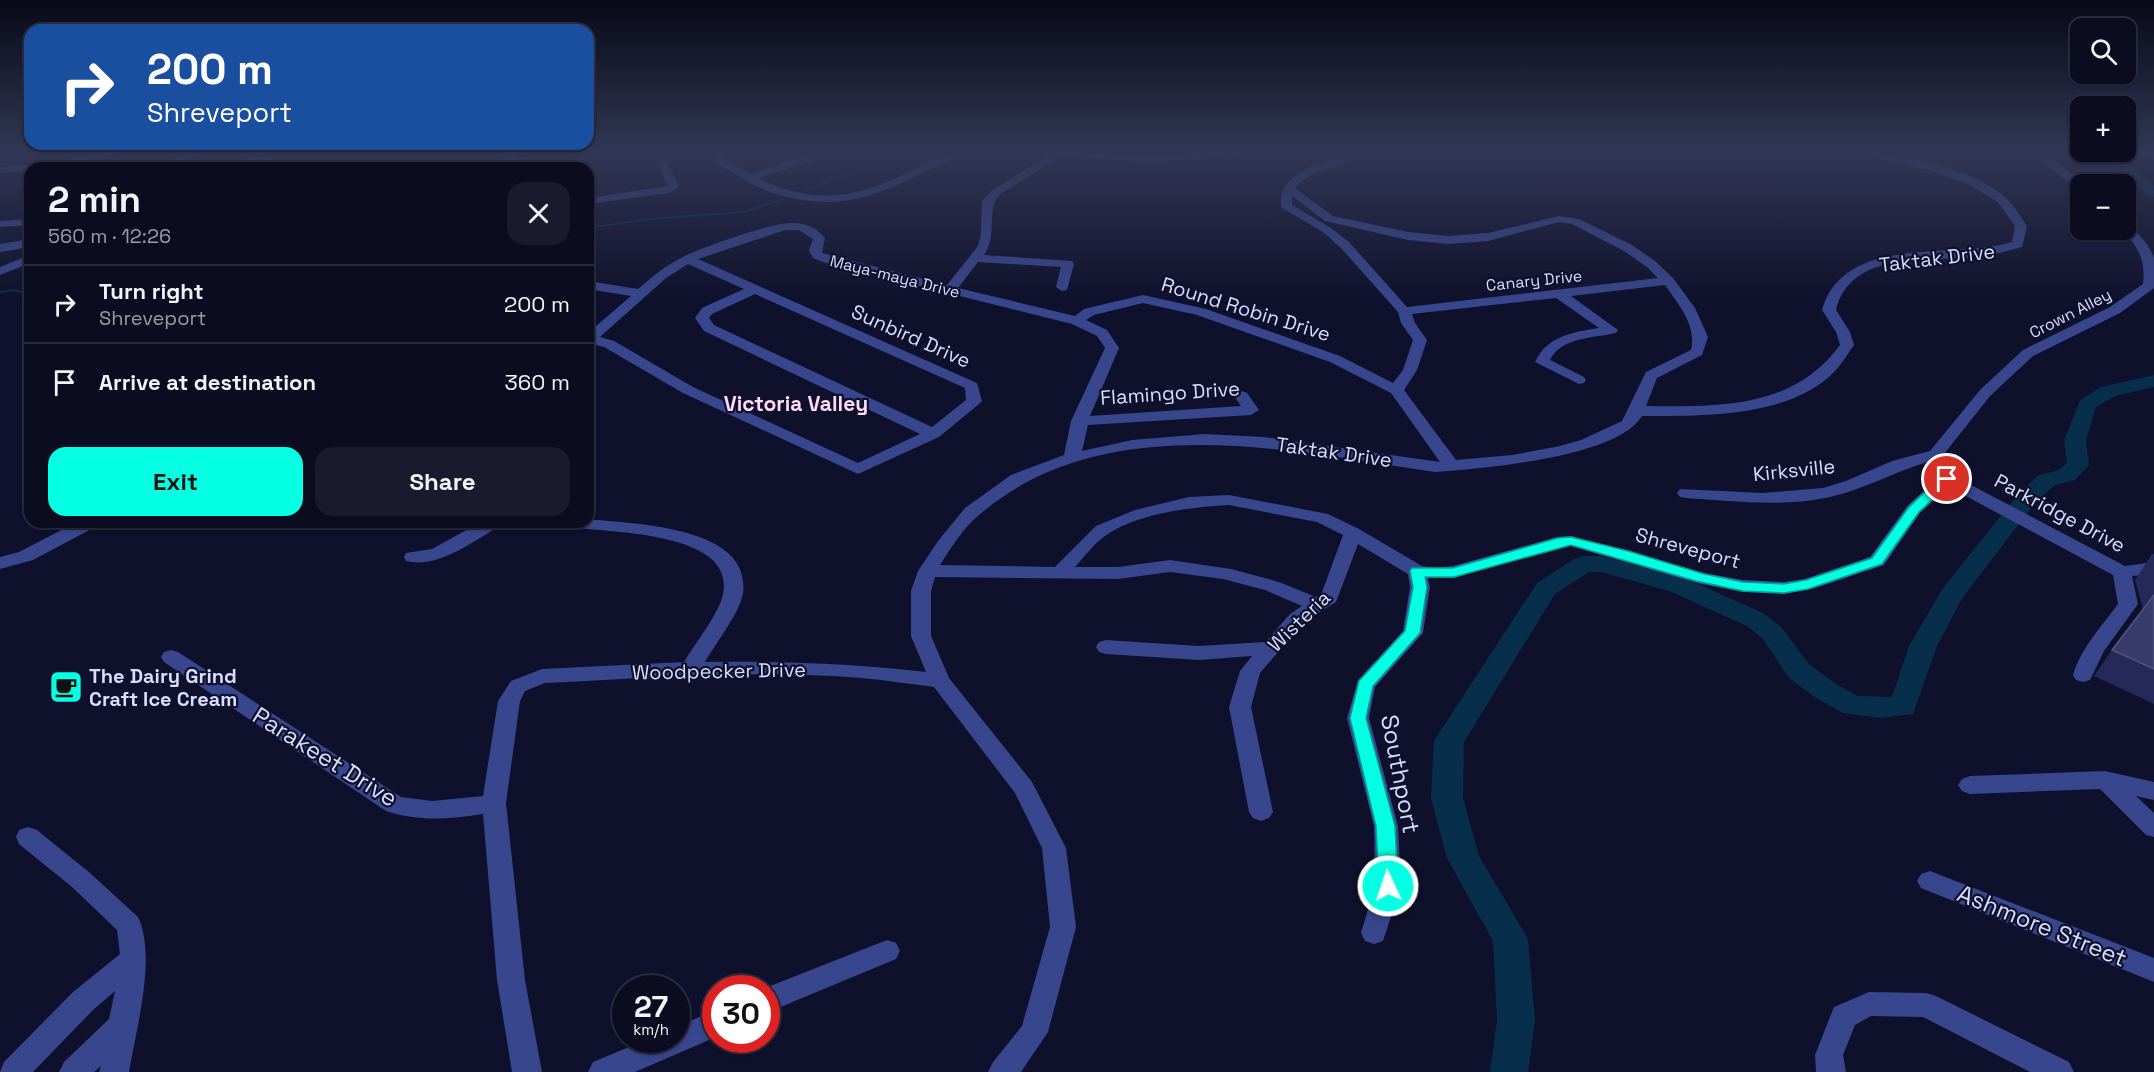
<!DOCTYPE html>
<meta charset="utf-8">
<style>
body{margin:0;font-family:"Space Grotesk",sans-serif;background:#191a2d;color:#f1f3f6;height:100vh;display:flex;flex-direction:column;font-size:22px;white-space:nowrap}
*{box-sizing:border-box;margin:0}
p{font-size:20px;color:#9a9ba5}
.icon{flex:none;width:33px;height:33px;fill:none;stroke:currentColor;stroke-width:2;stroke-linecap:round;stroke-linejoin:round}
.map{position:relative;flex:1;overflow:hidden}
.sheet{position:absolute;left:24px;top:162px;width:570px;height:366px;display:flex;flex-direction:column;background:#0b0c20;border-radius:18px;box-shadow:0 2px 4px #0004,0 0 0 2px #2b2c3e}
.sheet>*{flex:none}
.banner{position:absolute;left:24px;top:24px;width:570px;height:126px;border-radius:18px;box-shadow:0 2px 4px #0004,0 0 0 2px #2b2c3e;background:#1a4fa0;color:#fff;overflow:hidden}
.fabs{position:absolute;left:2070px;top:18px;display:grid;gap:12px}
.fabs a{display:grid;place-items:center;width:66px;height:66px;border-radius:12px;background:#0b0c20;box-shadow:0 2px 4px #0004,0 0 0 2px #2b2c3e;font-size:30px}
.speed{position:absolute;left:612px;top:975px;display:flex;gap:12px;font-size:30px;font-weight:700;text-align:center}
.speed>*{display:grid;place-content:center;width:78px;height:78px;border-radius:50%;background:#0b0c20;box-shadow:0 2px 4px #0004,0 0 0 2px #2b2c3e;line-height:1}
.speed small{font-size:15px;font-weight:400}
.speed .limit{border:9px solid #d22;background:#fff;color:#111}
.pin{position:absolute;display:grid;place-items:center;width:51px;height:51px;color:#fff;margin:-26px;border:3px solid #fff;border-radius:50%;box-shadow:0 2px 6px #0007}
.me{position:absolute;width:66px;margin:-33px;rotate:357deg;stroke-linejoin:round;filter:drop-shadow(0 0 4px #0008)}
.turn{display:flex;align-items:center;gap:21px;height:126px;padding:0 24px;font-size:27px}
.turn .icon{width:78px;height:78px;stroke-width:2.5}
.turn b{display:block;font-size:42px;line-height:51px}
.round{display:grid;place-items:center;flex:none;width:63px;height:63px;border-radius:18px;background:#191a2d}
.headline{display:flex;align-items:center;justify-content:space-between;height:102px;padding:0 24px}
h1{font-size:36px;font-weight:800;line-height:45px}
.cta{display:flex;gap:12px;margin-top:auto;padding:12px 24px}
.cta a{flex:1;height:69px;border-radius:18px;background:#04ffe2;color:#111;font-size:24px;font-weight:800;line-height:69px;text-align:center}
.cta a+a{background:#191a2d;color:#f1f3f6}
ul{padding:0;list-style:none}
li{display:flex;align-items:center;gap:18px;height:78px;padding:0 24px;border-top:2px solid #2b2c3e}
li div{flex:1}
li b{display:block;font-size:22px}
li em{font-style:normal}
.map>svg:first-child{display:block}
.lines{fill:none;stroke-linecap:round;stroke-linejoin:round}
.stream{stroke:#072f4b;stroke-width:2}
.river{fill:#072f4b;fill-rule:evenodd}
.minor{fill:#37468d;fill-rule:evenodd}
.wall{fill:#262859}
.building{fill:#393b6b;stroke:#525482;stroke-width:1.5}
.route{fill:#04ffe2;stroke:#03a693;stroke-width:1.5}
.labels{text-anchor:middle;stroke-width:4.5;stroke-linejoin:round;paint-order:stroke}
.far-street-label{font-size:16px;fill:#d8dcff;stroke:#0f102b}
.street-label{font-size:20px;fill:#d8dcff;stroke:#0f102b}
.poi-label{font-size:20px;font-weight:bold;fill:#d8dcff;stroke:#0f102b;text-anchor:start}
.neighbourhood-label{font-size:21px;font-weight:bold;fill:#ffdafa;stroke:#0f102b}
.near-street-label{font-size:24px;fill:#d8dcff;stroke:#0f102b}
</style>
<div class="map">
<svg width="2154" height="1072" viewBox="0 0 2154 1072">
<rect width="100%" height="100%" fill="#0f102b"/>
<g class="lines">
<g class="stream">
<polyline points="805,191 846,174 875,152"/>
<polyline points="588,228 649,219 743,212 783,199"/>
<polyline points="0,292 15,290 30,295"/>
</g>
<g class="river">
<polygon points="2095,152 2111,152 2154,186 2154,197 2149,196"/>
<polygon points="2154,375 2154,387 2115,396 2096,407 2086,441 2089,465 2075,480 2055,485 2035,503 1963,597 1937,646 1913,714 1880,718 1843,713 1816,698 1789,678 1763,639 1747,626 1669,591 1601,572 1589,572 1555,594 1464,742 1463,798 1479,856 1528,939 1535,1020 1528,1072 1490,1072 1497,1020 1493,941 1447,858 1431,798 1434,741 1537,583 1574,559 1583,556 1602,556 1687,579 1765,614 1781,627 1809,664 1836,684 1858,696 1892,697 1909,646 1943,588 2019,493 2039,475 2059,470 2067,463 2064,441 2080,400 2101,387"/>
</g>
<g class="minor">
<polygon points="103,152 125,152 53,168 30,168 30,171 0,173 0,167 42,164"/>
<polygon points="187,152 200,152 180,165 197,165 202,168 124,167 129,164 165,164"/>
<polygon points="256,152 267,152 271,157 295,168 281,168 266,162 229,168 204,168 209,165 260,157"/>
<polygon points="503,152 534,152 514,157 528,168 515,168 505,162"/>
<polygon points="652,152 662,152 679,187 669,193 588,204 588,198 668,186"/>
<path d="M711,152h10l1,4 28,18c21,-6 57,-22 77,-22l-19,11 -50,15c56,27 97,21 151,-6 18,-9 35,-20 56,-20 -10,8 -25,13 -37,18 -51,26 -87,41 -145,26 -14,-4 -30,-10 -41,-18 -10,-7 -29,-13 -31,-26z"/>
<path d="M1006,152l148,4 50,-4h49l-5,3 -94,7 -95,-5 -60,38c-13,15 -1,40 -15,60l88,6 2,3 -7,26 -5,1 -6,-4 5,-20 -83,-5 -20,26 117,28 9,-7 59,-14 63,14 134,47 53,27 10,-13 10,-30 -12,-17 -3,-11 -57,-64 -18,-16 -41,-24c-10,-28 40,-52 63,-48v4c-19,5 -37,9 -50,24l38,28 75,16 40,4 40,-3 71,-17 20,3 53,26 23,16 18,17 22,30 13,29 -6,18 -45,23 -11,28c73,1 147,3 194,-61l-4,-13 -14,-22c22,-77 132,-50 190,-68l3,-16 -17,-24 -30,-18 -40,-14 -79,-18c46,0 119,14 155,44 9,8 16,20 23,30l-5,21c-15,4 -29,8 -45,10 -47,5 -126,-8 -141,53l14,22 4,13c-6,8 -12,19 -19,26 -45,47 -133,45 -193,45 -25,42 -160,52 -207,56 -147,-22 -332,-64 -456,43 -16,13 -28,33 -39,50l115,2 41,-41 39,-16 54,-13 40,-2 99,19 31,15 63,37 15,2 16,-2 104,-29 14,-1 133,37 39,7 41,2 21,-3 65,-22 38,-52 30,-27 -7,-17c-36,10 -69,30 -106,37 -45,9 -93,3 -139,0l-6,-1 -3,-4 3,-4 83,4 60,-5 23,-7 46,-20 38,-10 50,-61 43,-40 87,-43 33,-23c3,-24 -5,-37 -20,-54h3v-7l4,1 17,20 7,13v31l-34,25 -87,43 -43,40 -46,58 10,22 171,90 29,-4v12l-22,2 6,28 -34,47 -14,29 -7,2 -7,-2 -3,-5c8,-27 29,-49 45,-71l-5,-29 -164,-88 -29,26 -36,52 -69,23 -31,6 -41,-2 -42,-8 -130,-38h-7l-110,32h-26l2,9 -7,46 -48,54 -6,31 29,108 3,60 -18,55 -9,3 -9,-3 -4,-8 14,-47 -1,-60 -27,-108 11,-38 45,-49 7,-44 -2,-13 -50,-30 -22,58 -32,20 -44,51 -9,34 22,105 -4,6 -8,3 -8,-3 -4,-6 -20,-105 11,-36 12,-15 -53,4 -93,-6 -7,-2 -3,-5 3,-5 7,-2 93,6 66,-4 25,-28 12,-8 -37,-16 -42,-11 -53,-7 -52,7 -183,-2 -4,14v45l18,42 83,104 34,66 10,79 -28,105 -27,40h-33l5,-10 29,-36 28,-99 -8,-79 -27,-55 -81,-106c-25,-3 -49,-7 -73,-9 -105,-9 -212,0 -316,5l-20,8 -5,10 -14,102 19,177 17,92h-30l-15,-92 -14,-166c-33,5 -64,8 -97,-3l-222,-149 -3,-5 3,-5 7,-2 7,2 223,145 31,4 51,-5 15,-95 13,-20 31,-12 142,-7c10,-17 36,-50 39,-68 13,-63 -114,-61 -153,-67l-6,-1 -3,-4h27v-3c43,5 164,6 155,74 -3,20 -28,51 -38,69 74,-1 147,1 221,10l-15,-36v-45l7,-20 20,-30 27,-33 46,-33 53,-20 7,-34 34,-73 -8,-12 -25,-12 -249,-62 -10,-4 -4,-8 4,-11 -14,-9h-14l-87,29 279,124 5,18 -3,3 -40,33 -81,37 -175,-81 -79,-46 -16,-4v-10l43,-37 -43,-7v-8l50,8c14,-12 28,-24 45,-32 20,-10 89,-35 110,-34 13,0 24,5 32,15l-3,15 125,32 31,-39 3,-12 1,-33 9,-10 55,-34 -35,-2zM1292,196l33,25 83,19 40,4 40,-3 71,-19 13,2 52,27 23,16 11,11 -251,29 -58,-65 -18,-14 -39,-23zM688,264l56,25 -42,19 -7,10 9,13 216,103 -62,29 -165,-76 -79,-46 -14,-4 66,-59zM1665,285c13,19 32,40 26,65l-45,22 -24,49 -41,19 -21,6 -48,9 -56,5 -52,-70 13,-20 10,-30 -12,-17 -3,-9 144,-16 43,30c-26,4 -52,8 -64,34l44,22 5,-1 2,-3 -2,-3 -34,-17c11,-23 44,-22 66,-27l2,-3 -47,-34zM755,294l210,94 1,12 -34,27 -218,-102 -5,-7 3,-4zM1143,303l54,12 133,47 61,31 49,69 -176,-25 -59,-3 -73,6 -50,11 6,-26 163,-10 8,-5 -12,-17 -5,-2 -8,5 7,10 -151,10 29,-68 -12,-18 -21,-10 8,-5zM1229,505l88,17 26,13 -22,60 -5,2 -37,-15 -48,-13 -61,-9 -52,7h-43c10,-11 20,-25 33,-33 32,-21 84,-27 121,-29z"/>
<polygon points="2033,152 2044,152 2084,184 2080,184 2080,190 2076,189"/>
<polygon points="2120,152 2154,153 2154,159"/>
<polygon points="30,219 30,225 0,227 0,221"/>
<polygon points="30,239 30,247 0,252 0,244"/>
<polygon points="30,255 30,263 0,275 0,267"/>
<polygon points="77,522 100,522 97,526 33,560 0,569 0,557 19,552"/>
<path d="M481,522h22l-3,4c-27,15 -61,43 -94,35l-2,-4 2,-4 26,-4z"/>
<polygon points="2105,771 2154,782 2154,800 2136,796 2154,813 2154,837 2146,835 2100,789 1970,794 1962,791 1958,785 1962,779 1970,776"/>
<path d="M28,827l9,3 53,43 48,44c19,39 -2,113 -9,155h-30l2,-6 -7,6h-35l5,-10 45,-43 6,-28 -22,19 -60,62h-33l4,-10 69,-70 47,-38 -3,-24 -45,-43 -53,-43 -3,-7 3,-7z"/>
<polygon points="1930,871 2154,958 2154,982 1921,888 1917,881 1921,874"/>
<polygon points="887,940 896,943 900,951 896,959 766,1013 765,988"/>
<polygon points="1869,992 1926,993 1936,996 2069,1062 2074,1072 2030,1072 1923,1017 1871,1016 1855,1025 1843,1055 1846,1072 1816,1072 1815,1055 1834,1007"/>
<polygon points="716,1010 716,1037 635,1072 588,1072 593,1062 646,1040 676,1040 676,1027"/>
</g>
</g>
<polygon class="wall" points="2152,554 2154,554 2154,704 2094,676 2112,650 2143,609 2135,580"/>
<polygon class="building" points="2154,595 2154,669 2112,650"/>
<linearGradient id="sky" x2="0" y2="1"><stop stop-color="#080918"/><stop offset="0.5" stop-color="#313755"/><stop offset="1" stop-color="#313755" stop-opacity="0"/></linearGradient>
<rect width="2154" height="302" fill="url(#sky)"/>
<polygon class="route" points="1947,475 1952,476 1953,479 1952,481 1919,512 1882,564 1808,589 1784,593 1743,591 1696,581 1571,545 1454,577 1425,577 1427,587 1420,633 1373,686 1366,718 1395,826 1398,886 1395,891 1388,894 1382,891 1379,886 1376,826 1350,718 1359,681 1405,631 1413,587 1410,571 1412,568 1453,568 1558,538 1571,537 1628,551 1704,574 1743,582 1784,584 1806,580 1872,558 1909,507 1942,476"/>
<defs>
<g id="cafe-square" transform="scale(1.725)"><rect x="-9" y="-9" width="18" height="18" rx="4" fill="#04ffe2" stroke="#0f102b"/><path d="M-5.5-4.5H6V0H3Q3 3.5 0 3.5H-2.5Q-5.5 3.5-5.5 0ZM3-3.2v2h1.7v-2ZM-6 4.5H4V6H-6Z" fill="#111"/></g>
</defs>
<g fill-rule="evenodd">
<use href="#cafe-square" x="66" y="687"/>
</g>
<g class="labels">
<g class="far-street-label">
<text transform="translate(895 276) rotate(14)" y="6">Maya-maya Drive</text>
<text transform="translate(1534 280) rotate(-6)" y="6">Canary Drive</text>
<text transform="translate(2070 313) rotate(-27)" y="6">Crown Alley</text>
</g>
<g class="street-label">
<text transform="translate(1937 258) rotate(-7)" y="7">Taktak Drive</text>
<text transform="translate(1246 309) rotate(17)" y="7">Round Robin Drive</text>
<text transform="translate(911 336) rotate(24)" y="7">Sunbird Drive</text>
<text transform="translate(1170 393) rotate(-4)" y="7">Flamingo Drive</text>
<text transform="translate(1334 452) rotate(8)" y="7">Taktak Drive</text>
<text transform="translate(1794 470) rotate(-6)" y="7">Kirksville</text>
<text transform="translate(2060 513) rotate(28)" y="7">Parkridge Drive</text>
<text transform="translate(1688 548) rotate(15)" y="7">Shreveport</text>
<text transform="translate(1299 621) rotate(-44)" y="7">Wisteria</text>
<text transform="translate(719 671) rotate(-1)" y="7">Woodpecker Drive</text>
</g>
<g class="poi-label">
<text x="89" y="683">The Dairy Grind<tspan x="89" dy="23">Craft Ice Cream</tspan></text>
</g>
<g class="neighbourhood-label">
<text x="796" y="411">Victoria Valley</text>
</g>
<g class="near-street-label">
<text transform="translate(325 757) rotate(32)" y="8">Parakeet Drive</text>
<text transform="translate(1400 774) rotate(79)" y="8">Southport</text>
<text transform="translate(2042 926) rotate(22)" y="8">Ashmore Street</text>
</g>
</g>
</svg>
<div class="fabs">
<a><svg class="icon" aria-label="search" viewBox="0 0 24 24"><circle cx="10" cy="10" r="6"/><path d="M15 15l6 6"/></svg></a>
<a>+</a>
<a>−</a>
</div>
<div class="speed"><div>27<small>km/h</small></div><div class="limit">30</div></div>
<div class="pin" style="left:1947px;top:479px;background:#d93025"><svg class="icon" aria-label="arrive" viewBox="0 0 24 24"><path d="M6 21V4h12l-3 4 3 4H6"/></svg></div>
<svg class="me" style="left:1388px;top:886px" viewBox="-20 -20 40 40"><circle r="17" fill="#04ffe2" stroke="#fff" stroke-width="3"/><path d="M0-11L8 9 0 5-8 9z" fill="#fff"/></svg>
<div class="banner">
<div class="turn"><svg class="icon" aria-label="right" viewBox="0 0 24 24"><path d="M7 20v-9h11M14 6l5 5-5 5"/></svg><div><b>200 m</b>Shreveport</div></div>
</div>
<section class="sheet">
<div class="headline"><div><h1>2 min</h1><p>560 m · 12:26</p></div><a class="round"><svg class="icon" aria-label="close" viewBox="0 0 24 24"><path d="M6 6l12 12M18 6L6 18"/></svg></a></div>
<ul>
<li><svg class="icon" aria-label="right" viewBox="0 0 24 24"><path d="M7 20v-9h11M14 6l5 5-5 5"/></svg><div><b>Turn right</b><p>Shreveport</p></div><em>200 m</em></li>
<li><svg class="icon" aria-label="arrive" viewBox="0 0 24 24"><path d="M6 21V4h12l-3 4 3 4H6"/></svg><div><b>Arrive at destination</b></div><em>360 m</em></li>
</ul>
<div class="cta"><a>Exit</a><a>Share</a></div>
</section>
</div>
